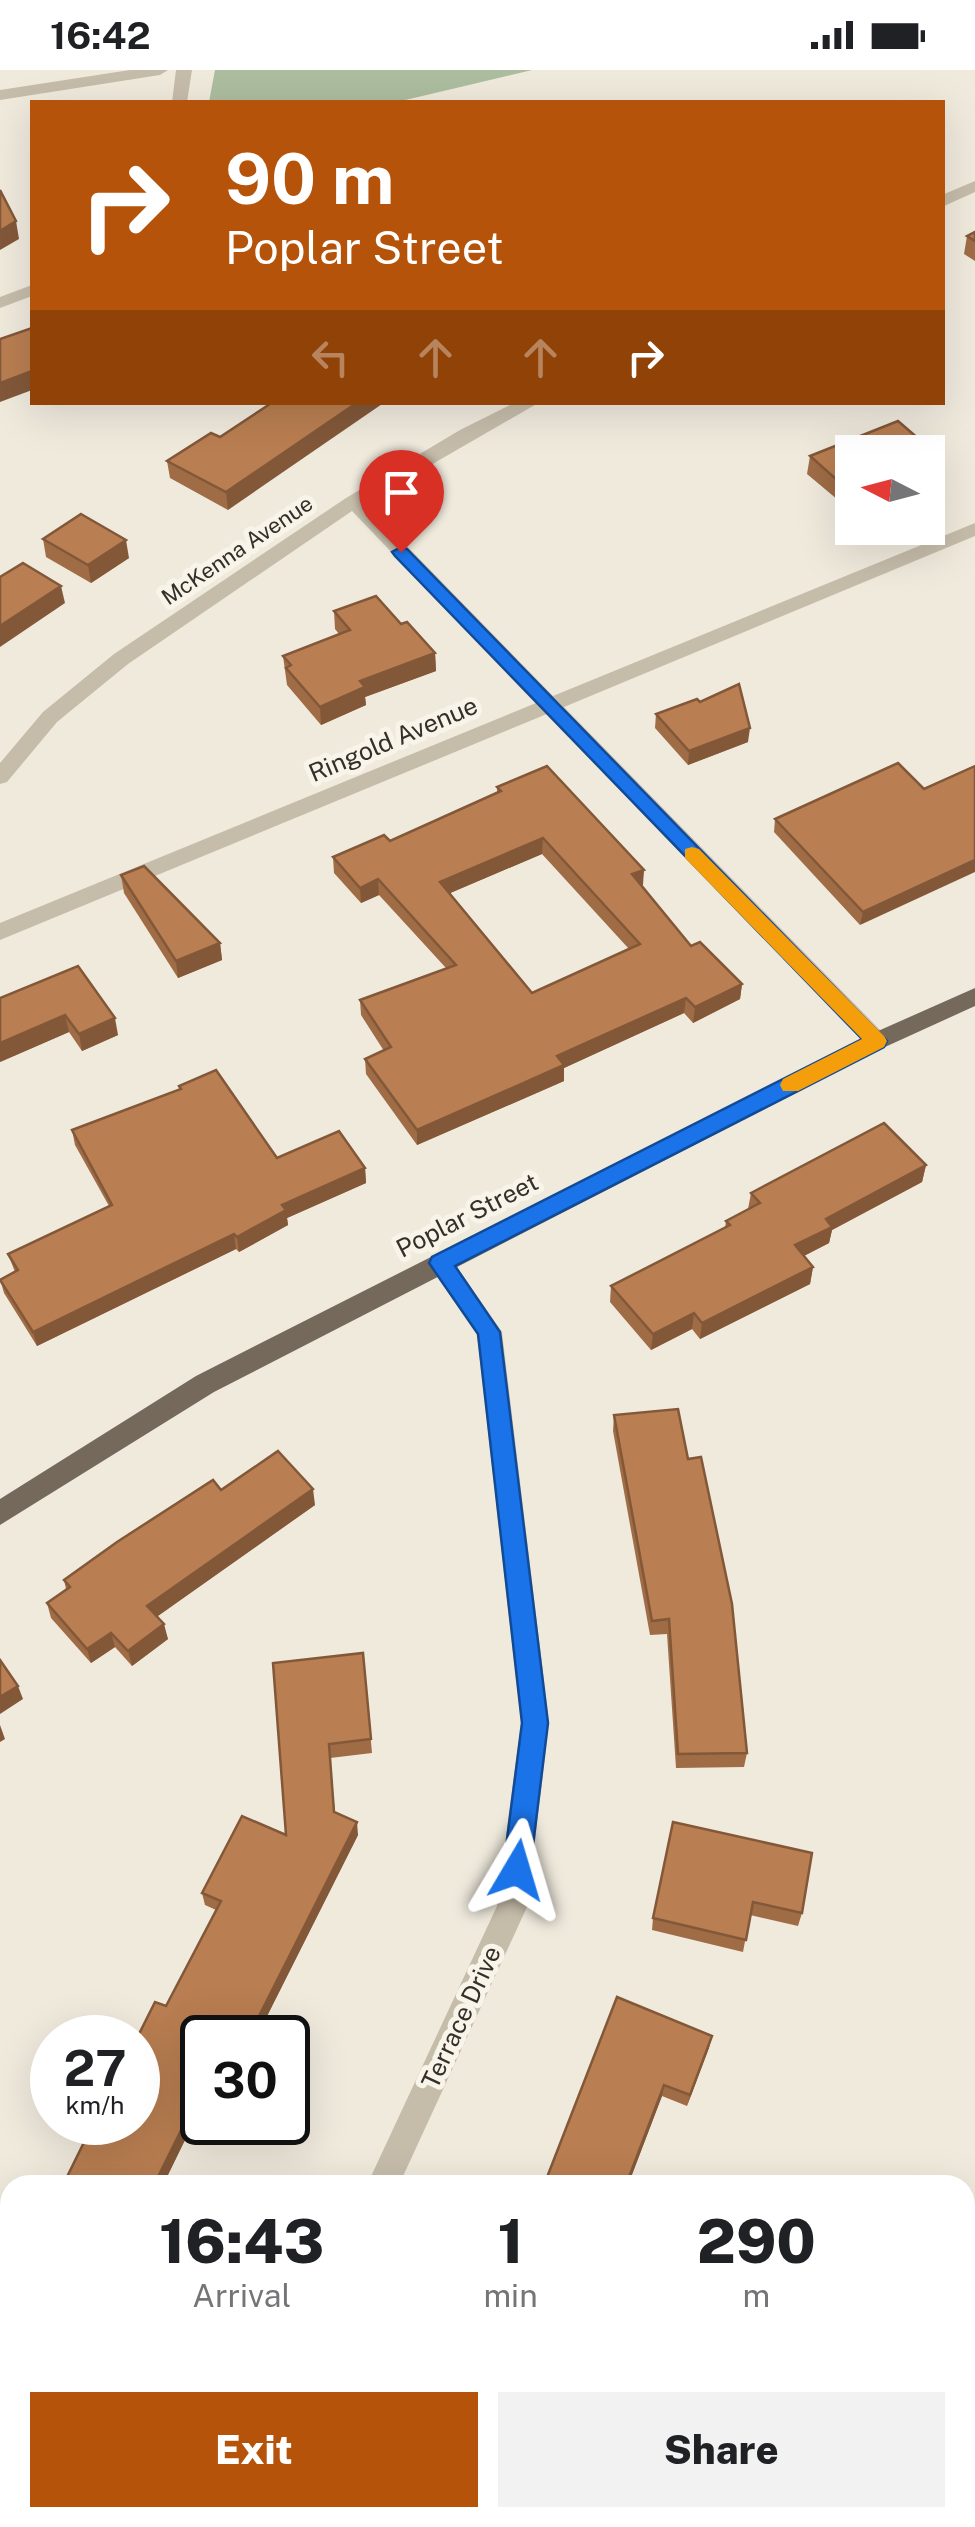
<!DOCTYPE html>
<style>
body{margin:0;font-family:"Public Sans",sans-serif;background:#f2f2f2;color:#202124;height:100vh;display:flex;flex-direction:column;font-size:38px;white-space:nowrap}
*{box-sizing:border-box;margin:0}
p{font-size:32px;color:#757577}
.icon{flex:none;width:55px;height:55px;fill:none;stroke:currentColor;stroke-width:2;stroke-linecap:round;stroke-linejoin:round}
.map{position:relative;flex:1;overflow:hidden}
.details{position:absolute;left:0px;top:2105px;width:975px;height:352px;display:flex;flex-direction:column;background:#fff;border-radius:30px 30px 0 0;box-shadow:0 10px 40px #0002}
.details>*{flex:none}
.hud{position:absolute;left:30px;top:30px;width:915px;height:305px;border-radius:0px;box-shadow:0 10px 40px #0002;background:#b45309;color:#fff;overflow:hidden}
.needle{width:65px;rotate:276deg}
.fabs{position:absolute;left:835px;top:365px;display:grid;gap:20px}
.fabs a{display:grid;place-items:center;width:110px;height:110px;border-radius:0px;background:#fff;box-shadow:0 10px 40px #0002;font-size:50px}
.speed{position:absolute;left:30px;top:1945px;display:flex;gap:20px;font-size:50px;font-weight:700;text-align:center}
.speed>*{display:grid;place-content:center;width:130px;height:130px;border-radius:50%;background:#fff;box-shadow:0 10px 40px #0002;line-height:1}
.speed small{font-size:25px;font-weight:400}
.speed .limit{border:5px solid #111;border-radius:15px;background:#fff;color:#111}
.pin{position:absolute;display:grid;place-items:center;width:85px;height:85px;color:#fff;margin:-102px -42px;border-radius:50% 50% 50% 0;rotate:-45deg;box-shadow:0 0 10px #0007}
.pin .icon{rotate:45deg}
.me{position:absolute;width:110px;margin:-55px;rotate:7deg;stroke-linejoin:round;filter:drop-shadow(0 0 8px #0008)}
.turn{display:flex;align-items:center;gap:35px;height:210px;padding:0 30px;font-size:45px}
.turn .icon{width:130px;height:130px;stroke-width:2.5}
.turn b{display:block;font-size:70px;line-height:85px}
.lanes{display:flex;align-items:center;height:95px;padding:0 30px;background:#0003;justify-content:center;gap:50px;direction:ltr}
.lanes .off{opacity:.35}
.eta{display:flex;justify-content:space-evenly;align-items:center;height:170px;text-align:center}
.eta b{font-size:60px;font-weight:800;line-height:70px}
.action{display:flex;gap:20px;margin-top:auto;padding:20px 30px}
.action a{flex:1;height:115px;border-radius:0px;background:#b45309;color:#fff;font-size:40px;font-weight:800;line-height:115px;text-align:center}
.action a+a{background:#f2f2f2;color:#202124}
.status{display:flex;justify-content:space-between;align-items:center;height:70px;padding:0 50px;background:#fff;direction:ltr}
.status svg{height:28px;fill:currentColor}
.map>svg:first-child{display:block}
.green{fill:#adbd9f}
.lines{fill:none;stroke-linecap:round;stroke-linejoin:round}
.minor{fill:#c6bcaa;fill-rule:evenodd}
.major{fill:#75695c;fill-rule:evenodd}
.wall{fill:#9f6c46;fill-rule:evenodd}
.shaded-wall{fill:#825839}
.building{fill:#b97e51;stroke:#825839;stroke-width:2.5;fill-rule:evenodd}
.route{fill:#1a73e8;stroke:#114b97;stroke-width:2.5}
.slow{fill:#f59e0b}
.labels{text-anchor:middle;stroke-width:10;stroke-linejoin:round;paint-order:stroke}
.far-street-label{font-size:22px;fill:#352f29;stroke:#f8f4e9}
.street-label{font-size:25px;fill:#352f29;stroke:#f8f4e9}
</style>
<div class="status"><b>16:42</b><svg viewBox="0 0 49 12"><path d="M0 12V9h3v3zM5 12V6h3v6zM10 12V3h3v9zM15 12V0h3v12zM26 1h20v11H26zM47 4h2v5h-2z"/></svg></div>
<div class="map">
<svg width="975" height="2457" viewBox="0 0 975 2457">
<rect width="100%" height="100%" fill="#f0eadd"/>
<polygon class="green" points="215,0 532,0 397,32 209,32"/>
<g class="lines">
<g class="minor">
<polygon points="130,0 168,0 160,5 0,30 0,20"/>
<polygon points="176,0 192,0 187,32 172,32"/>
<polygon points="975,111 975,122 942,137 942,125"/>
<polygon points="32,215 32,226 0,238 0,227"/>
<polygon points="516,332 540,332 365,433 553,626 975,453 975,466 564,637 885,965 888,971 885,977 869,977 547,644 0,870 0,853 536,633 352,441 128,594 57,652 7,712 0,714 0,693 43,642 114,584 346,428 460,360"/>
<polygon points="440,1183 449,1186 502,1262 549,1653 527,1837 399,2115 367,2115 497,1836 521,1653 477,1264 428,1193 431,1186"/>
<polygon points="212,2448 246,2448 243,2457 208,2457"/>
</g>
<polygon class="major" points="975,918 975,936 885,977 214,1322 0,1455 0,1429 196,1306 869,965"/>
</g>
<g class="wall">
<polygon points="975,162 975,191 964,184 967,166"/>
<polygon points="273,332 228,440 170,408 167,391 220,367"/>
<polygon points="898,351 935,383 931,401 928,403 928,382 852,382 852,432 844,435 807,404 810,386"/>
<polygon points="43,469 129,488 91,513 46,487"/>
<polygon points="334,541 401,554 435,583 436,601 365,627 366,635 321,655 287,615 283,586 339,564 335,559"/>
<polygon points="656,644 748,672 688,695 655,658"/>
<path d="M497,717l147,83 -3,16 50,60 51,38 -2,15 -47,24 -9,-10 -120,55v13l-147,64 -51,-71 -1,-15 19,-8 -23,-36 -1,-15 86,-32 -67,-73 -18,8 -27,-30 -1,-16 57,-16 107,-48zM542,784l87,95 -97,44 -82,-100z"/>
<polygon points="924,719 860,855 774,762 775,749"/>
<polygon points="121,805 220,873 222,890 178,908 124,823"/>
<polygon points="78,896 118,965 82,981 69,962 0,992"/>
<polygon points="179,1016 277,1088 365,1098 366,1113 287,1148 288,1155 239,1182 236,1179 37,1276 4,1223 0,1209 15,1202 8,1184 109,1136 75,1075 72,1060 179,1020"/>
<polygon points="926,1095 922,1112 832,1160 829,1173 804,1186 813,1197 810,1214 700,1269 692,1259 651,1280 610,1232 611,1216 725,1158 726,1151 748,1139 751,1123"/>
<polygon points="614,1345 747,1683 744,1697 676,1698 667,1564 650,1565 613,1361"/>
<polygon points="221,1420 315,1435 157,1546 168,1569 132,1596 115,1577 91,1593 51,1548 47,1533 66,1519 64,1510"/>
<polygon points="363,1583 372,1683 330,1688 335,1742 358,1765 256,1968 202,1968 202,2035 163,2115 63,2115 166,1936 216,1840 205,1835 202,1823 286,1765"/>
<polygon points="812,1783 802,1843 798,1856 750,1845 743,1882 652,1860 653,1848"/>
<polygon points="712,1966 687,2036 662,2026 628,2115 544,2115"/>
</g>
<g class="shaded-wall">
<polygon points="16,151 19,169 0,180 0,161"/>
<polygon points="32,301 32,320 0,332 0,313"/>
<polygon points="358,332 385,332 228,440 226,422"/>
<polygon points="935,383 931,401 928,403 928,386"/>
<polygon points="852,415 852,432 844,435 846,418"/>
<polygon points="126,470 129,488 91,513 88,495"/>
<polygon points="61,516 65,533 0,577 0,556"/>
<polygon points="435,583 436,601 365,627 366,635 321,655 320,637 360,611"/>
<polygon points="750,658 748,672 688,695 689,681"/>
<polygon points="543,768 542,784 441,827 440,812"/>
<polygon points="975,790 975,802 860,855 863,842"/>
<polygon points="644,800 643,815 631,820 632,804"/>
<polygon points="378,809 379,825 361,833 360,818"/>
<polygon points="220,873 222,890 178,908 176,891"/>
<polygon points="742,914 740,929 693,953 695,937"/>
<polygon points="686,928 684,943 564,998 564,1011 417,1075 417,1060 557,986"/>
<polygon points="65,945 69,962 0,992 0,973"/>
<polygon points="115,948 118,965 82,981 79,964"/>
<polygon points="926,1095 922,1112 832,1160 829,1173 792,1192 795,1175 826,1149"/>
<polygon points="365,1098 366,1113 287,1148 288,1155 239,1182 237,1167 282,1135"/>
<polygon points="234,1164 236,1179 37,1276 33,1262"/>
<polygon points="813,1197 810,1214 700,1269 702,1253"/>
<polygon points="694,1243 692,1259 651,1280 653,1264"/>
<polygon points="313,1419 315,1435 151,1551 147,1536"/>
<polygon points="164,1554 168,1569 132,1596 128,1581"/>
<polygon points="111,1563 115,1577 91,1593 87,1579"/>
<polygon points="18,1616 23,1629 0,1644 0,1627"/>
<polygon points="0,1655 5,1669 0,1672"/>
<polygon points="357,1752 358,1765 256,1968 248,1968"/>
<polygon points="712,1966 709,1978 687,2036 690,2025"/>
<polygon points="664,2015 662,2026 628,2115 626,2115"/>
<polygon points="200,2022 202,2035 163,2115 154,2115"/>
</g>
<g class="building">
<polygon points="0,120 16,151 0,161"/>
<polygon points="975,162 975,171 967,166"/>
<polygon points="32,258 32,301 0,313 0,269"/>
<polygon points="273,332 358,332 226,422 167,391 211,363 220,367"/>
<polygon points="898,351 935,383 928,386 928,382 852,382 852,415 846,418 810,386"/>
<polygon points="81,444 126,470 88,495 43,469"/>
<polygon points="23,493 61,516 0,556 0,507"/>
<polygon points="376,526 401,554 407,552 435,583 360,611 365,617 320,637 286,598 291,595 283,586 350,560 334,541"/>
<polygon points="739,614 750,658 689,681 656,644 697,629 700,632"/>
<polygon points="898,693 924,719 975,696 975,790 863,842 775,749"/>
<path d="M547,696l97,104 -12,4 59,72 9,-4 42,42 -47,23 -9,-9 -129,58 7,9 -147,65 -52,-71 26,-12 -31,-47 96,-35 -78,-86 -18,9 -27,-31 51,-22 6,6 111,-50 -4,-4zM543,768l97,106 -108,49 -92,-111z"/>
<polygon points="144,796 220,873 176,891 121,805"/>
<polygon points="78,896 115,948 79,964 65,945 0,973 0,928"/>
<polygon points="216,1000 277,1088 339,1061 365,1098 282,1135 286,1140 237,1167 234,1164 33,1262 0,1210 18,1200 8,1184 112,1135 72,1060 181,1019 179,1016"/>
<polygon points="884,1053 926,1095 826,1149 832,1157 795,1175 813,1197 702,1253 694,1243 653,1264 611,1216 730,1155 726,1151 760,1133 751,1123"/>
<polygon points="678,1339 688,1389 701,1387 732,1534 747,1683 678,1684 669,1549 652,1551 614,1345"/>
<polygon points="278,1381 313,1419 147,1536 164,1554 128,1581 111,1563 87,1579 47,1533 70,1517 64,1510 117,1472 213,1410 221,1420"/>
<polygon points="363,1583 371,1669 329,1674 334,1742 357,1752 248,1968 202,1968 202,2024 200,2022 154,2115 63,2115 94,2052 138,2052 137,1968 155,1932 166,1936 221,1831 202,1823 242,1746 286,1765 273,1593"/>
<polygon points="0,1590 18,1616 0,1627"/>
<polygon points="673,1752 812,1783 802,1843 753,1832 746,1870 653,1848"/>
<polygon points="617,1927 712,1966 690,2025 664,2015 626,2115 544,2115"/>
<polygon points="10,2219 10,2417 0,2412 0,2239"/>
<polygon points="429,2448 505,2448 502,2457 425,2457"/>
</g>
<polygon class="route" points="401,477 407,479 887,971 884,977 455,1196 500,1262 548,1653 530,1800 526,1809 517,1813 507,1809 503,1800 522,1653 478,1264 429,1193 432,1187 862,969 395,486 392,482"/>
<polygon class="slow" points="692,777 699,779 884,966 887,971 884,977 798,1021 783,1021 780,1015 783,1009 862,969 685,788 685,779"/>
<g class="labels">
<g class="far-street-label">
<text transform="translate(237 480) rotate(-34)" y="8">McKenna Avenue</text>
</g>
<g class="street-label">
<text transform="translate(393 669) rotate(-23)" y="9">Ringold Avenue</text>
<text transform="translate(467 1145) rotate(-27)" y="9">Poplar Street</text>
<text transform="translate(461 1947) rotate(-65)" y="9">Terrace Drive</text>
</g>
</g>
</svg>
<div class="fabs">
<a><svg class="needle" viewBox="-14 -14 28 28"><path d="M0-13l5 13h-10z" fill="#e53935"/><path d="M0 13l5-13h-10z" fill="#757577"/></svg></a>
</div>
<div class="speed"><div>27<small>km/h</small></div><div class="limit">30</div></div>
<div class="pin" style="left:401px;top:482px;background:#d93025"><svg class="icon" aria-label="arrive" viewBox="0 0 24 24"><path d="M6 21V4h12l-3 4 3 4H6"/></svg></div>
<svg class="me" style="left:517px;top:1800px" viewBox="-20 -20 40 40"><path d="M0-17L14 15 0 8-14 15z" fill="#1a73e8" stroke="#fff" stroke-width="4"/></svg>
<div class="hud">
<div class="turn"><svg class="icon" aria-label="right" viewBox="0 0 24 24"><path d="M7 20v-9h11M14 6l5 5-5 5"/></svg><div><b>90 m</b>Poplar Street</div></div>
<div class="lanes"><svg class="icon off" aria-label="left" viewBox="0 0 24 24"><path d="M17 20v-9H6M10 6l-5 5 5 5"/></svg><svg class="icon off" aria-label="ahead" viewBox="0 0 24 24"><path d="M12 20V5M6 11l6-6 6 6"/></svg><svg class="icon off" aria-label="ahead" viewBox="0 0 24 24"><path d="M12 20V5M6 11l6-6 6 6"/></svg><svg class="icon" aria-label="right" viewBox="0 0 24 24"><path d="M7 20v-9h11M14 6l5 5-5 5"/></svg></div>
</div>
<section class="details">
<div class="eta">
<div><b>16:43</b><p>Arrival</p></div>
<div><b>1</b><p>min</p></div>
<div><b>290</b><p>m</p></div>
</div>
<div class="action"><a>Exit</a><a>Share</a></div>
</section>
</div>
